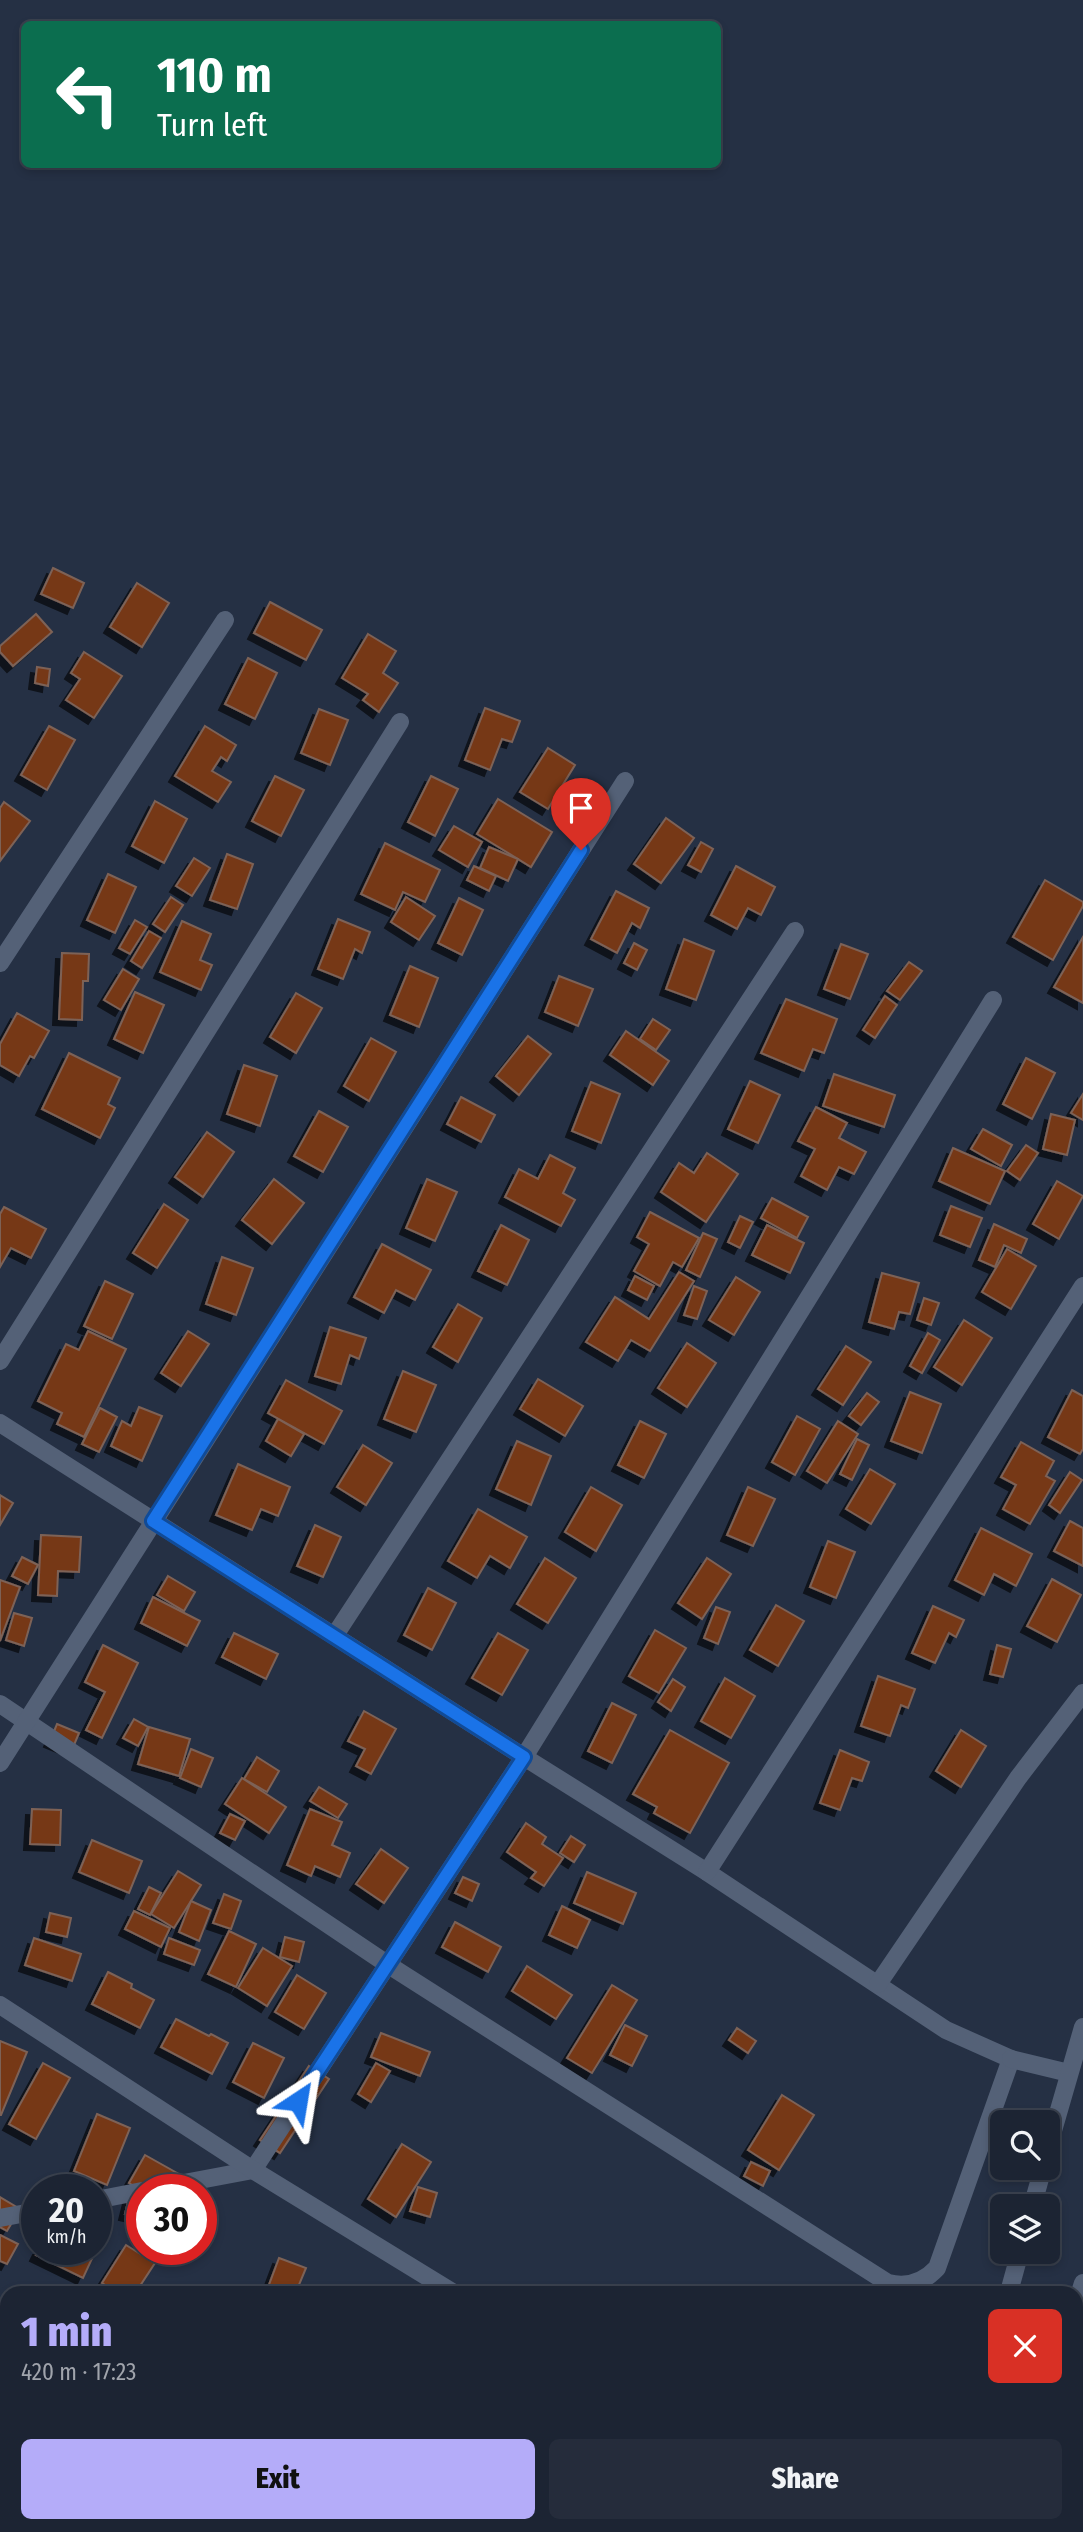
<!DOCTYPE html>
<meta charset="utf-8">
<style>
body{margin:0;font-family:"Fira Sans Condensed",sans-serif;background:#252c3b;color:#f1f3f6;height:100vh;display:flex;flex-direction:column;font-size:26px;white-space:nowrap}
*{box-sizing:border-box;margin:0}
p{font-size:23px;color:#a0a4ac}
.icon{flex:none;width:38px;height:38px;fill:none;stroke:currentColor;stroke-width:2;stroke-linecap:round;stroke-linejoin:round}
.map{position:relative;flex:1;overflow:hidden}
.details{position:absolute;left:0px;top:2286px;width:1083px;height:247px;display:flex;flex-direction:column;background:#1c2433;border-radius:21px 21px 0 0;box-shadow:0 4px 10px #0003,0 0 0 2px #3a414e}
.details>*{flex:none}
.guide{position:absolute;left:21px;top:21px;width:700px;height:147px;border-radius:10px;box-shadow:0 4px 10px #0003,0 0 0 2px #3a414e;background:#0b6e4f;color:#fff;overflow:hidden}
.fabs{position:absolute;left:990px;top:2110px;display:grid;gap:14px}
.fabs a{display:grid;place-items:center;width:70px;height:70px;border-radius:10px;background:#1c2433;box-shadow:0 4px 10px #0003,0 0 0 2px #3a414e;font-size:35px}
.speed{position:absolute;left:21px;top:2174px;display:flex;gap:14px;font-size:35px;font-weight:700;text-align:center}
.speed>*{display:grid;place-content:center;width:91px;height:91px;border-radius:50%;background:#1c2433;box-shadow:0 4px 10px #0003,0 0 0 2px #3a414e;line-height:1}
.speed small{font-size:18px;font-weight:400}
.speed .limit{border:10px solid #d22;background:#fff;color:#111}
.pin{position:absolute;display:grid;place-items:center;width:60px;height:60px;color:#fff;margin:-72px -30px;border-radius:50% 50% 50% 0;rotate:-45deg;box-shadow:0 0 7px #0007}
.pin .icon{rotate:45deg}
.me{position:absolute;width:77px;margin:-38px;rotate:33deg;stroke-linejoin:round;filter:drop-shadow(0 0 5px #0008)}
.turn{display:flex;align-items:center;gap:24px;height:147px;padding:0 21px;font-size:32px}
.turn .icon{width:91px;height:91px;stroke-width:2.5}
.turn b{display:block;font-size:49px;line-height:60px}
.round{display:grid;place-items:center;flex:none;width:74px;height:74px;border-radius:10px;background:#252c3b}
.summary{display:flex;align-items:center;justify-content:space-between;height:119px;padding:0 21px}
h1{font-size:42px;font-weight:800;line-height:52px;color:#b4acf9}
.action{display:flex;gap:14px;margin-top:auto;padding:14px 21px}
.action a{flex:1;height:80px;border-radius:10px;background:#b4acf9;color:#111;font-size:28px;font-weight:800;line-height:80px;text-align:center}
.action a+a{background:#252c3b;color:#f1f3f6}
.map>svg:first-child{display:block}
.building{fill:#763819;stroke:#7d6257;stroke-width:2;filter:url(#shadow)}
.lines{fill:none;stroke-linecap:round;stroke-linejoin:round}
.minor{stroke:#546177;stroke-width:18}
.tertiary{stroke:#546177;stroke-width:18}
.route-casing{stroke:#114b97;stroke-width:18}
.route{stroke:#1a73e8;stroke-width:12}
</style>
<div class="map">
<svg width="1083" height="2532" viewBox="0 0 1083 2532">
<defs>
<filter id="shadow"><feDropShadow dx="-6" dy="6" stdDeviation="0" flood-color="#0009"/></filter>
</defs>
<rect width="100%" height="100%" fill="#253044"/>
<g class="building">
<polygon points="53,568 84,583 73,608 41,594"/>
<polygon points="137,583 169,603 142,647 110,627"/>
<polygon points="270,602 322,630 306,660 254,633"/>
<polygon points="36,614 52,632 13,666 0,652 0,646"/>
<polygon points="368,634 396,651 383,673 398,683 379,712 363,700 368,694 342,678"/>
<polygon points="84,652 122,676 94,718 66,700 80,679 71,673"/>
<polygon points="248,658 277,673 255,719 225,704"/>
<polygon points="37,667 50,669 48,686 35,683"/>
<polygon points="485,708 520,721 512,742 502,739 490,770 465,760"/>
<polygon points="319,709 348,720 330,765 301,753"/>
<polygon points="49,726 75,740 47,790 21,775"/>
<polygon points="205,726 236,745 227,761 221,757 212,771 231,782 218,802 175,776"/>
<polygon points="548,748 575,765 548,809 520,792"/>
<polygon points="275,776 304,790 281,836 252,821"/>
<polygon points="431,776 458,789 435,836 408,822"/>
<polygon points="498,799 552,832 531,867 477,834"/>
<polygon points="155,801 187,819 164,863 132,846"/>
<polygon points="4,802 30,821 0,861 0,808"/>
<polygon points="666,818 694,838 661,883 634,864"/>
<polygon points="454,826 482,842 468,867 439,850"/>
<polygon points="701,842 713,849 701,872 688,865"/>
<polygon points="385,843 440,870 425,902 403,892 395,910 361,894"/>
<polygon points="489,847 518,859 508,881 480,868"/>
<polygon points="227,854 253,864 237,909 210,900"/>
<polygon points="194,858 210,868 192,896 176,886"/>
<polygon points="474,866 496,876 489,891 467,880"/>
<polygon points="736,866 775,887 761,915 748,908 737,929 711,915"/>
<polygon points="108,874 136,887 115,933 87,920"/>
<polygon points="1045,880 1083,902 1083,906 1053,960 1013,937"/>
<polygon points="616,891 649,908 640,928 632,923 617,953 591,939"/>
<polygon points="171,897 183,905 165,932 153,924"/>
<polygon points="406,897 435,916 419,940 391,922"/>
<polygon points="459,898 483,910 462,955 438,943"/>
<polygon points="338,919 370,932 362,953 355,949 343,979 318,969"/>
<polygon points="135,920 147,927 130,954 119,948"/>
<polygon points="182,921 211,934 200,960 212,965 201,990 160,972"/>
<polygon points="149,931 161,938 142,968 131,961"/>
<polygon points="1083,937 1083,1003 1054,987"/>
<polygon points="684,939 714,951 696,1000 666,989"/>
<polygon points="634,943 647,950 637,970 624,963"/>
<polygon points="841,944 868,954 850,999 824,989"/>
<polygon points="62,953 89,954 88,981 83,981 82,1020 59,1019"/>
<polygon points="909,962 922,971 900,1000 887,991"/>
<polygon points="410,966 438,978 419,1027 390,1015"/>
<polygon points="123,969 139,979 121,1010 104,1000"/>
<polygon points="559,976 593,989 578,1026 545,1012"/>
<polygon points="135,992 164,1005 143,1053 114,1039"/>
<polygon points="296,993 322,1008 296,1053 270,1037"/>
<polygon points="885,996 897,1005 875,1038 863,1030"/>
<polygon points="786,999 837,1019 824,1053 813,1049 804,1071 761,1053"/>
<polygon points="17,1013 49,1031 34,1058 30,1056 19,1076 0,1065 0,1044"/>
<polygon points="653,1019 670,1030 656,1050 640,1039"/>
<polygon points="626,1031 669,1061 653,1085 610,1055"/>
<polygon points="528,1036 551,1054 519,1095 496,1076"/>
<polygon points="371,1038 396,1052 369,1101 344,1086"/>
<polygon points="69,1053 120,1078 108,1104 115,1108 100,1138 42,1109"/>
<polygon points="1026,1058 1055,1073 1032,1119 1003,1104"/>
<polygon points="244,1065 277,1076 260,1126 227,1114"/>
<polygon points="834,1074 895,1095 884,1127 823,1106"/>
<polygon points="750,1081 780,1095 758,1143 728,1129"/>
<polygon points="591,1082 620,1094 601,1143 572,1131"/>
<polygon points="1083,1094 1083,1120 1071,1113"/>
<polygon points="461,1097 495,1115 481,1142 447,1124"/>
<polygon points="816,1107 847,1123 839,1138 866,1152 854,1174 839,1167 827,1190 801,1176 815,1149 798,1141"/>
<polygon points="319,1111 348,1127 323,1172 294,1156"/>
<polygon points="1051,1114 1075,1120 1067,1155 1043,1149"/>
<polygon points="983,1129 1012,1145 1001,1166 971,1149"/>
<polygon points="207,1132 234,1152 203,1197 175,1177"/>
<polygon points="1026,1145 1038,1153 1020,1180 1007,1171"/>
<polygon points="953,1148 1005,1171 990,1204 939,1181"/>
<polygon points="707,1153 738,1174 706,1222 661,1192 679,1163 694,1173"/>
<polygon points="550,1155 575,1168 563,1193 575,1200 561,1226 505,1197 519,1169 538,1179"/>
<polygon points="274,1179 304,1203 272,1244 242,1220"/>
<polygon points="427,1179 457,1192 435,1241 406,1228"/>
<polygon points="1057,1181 1083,1196 1059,1239 1033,1224"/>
<polygon points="772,1198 808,1217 797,1238 761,1218"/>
<polygon points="164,1204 188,1220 157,1268 133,1253"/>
<polygon points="951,1206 982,1218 970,1247 940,1235"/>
<polygon points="4,1207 46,1229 31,1258 11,1248 0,1267 0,1214"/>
<polygon points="650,1212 699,1238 682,1267 673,1262 660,1286 634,1271 649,1244 637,1237"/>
<polygon points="740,1216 753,1222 740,1248 728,1242"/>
<polygon points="994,1224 1027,1239 1021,1253 1004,1245 995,1267 979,1260"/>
<polygon points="501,1225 529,1240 507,1285 478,1271"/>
<polygon points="767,1225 804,1243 790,1273 752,1255"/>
<polygon points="703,1233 717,1239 700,1277 686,1270"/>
<polygon points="382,1244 431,1270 415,1300 396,1290 384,1313 354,1297"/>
<polygon points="1007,1249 1036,1266 1011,1309 982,1292"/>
<polygon points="222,1257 253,1268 236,1315 206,1304"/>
<polygon points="679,1272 694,1281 650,1351 631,1340 618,1361 586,1342 615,1297 649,1319"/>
<polygon points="882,1273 919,1283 910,1314 899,1312 894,1329 869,1322"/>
<polygon points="635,1276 654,1286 647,1300 628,1290"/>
<polygon points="736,1277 760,1292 734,1335 709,1320"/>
<polygon points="105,1281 133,1294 112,1339 84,1326"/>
<polygon points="694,1286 707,1291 697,1319 684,1315"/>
<polygon points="924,1298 939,1303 931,1325 917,1320"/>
<polygon points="458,1304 482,1318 458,1362 433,1347"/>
<polygon points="964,1320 992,1338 962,1385 934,1367"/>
<polygon points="330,1327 366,1338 359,1359 350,1355 341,1384 315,1376"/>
<polygon points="88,1331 126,1349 84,1437 57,1424 62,1413 38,1401 66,1344 79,1350"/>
<polygon points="188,1331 209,1344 181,1386 161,1373"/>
<polygon points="928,1333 940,1340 922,1373 910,1366"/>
<polygon points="687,1343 716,1363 687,1407 658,1388"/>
<polygon points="846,1346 871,1362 843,1405 818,1389"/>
<polygon points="403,1371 436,1385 416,1432 384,1419"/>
<polygon points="538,1379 583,1406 565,1436 520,1409"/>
<polygon points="286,1380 342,1411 324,1444 268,1413"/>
<polygon points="1072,1390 1083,1396 1083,1449 1080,1454 1048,1437"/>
<polygon points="910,1392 941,1404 922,1453 891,1441"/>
<polygon points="867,1393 879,1402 861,1425 849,1416"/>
<polygon points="139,1407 162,1416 142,1461 111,1446 122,1421 131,1426"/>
<polygon points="100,1408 117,1417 99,1452 82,1444"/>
<polygon points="797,1416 820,1429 795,1475 772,1462"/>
<polygon points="278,1419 304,1434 291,1456 266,1441"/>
<polygon points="640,1421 666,1434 644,1478 618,1465"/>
<polygon points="838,1421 858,1434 827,1483 807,1471"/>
<polygon points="857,1439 869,1445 852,1480 840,1474"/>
<polygon points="517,1441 551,1456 531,1505 496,1489"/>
<polygon points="1021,1442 1054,1461 1046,1476 1055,1481 1030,1524 1003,1509 1016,1485 1001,1477"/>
<polygon points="363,1445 392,1463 366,1505 337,1487"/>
<polygon points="238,1464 290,1487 278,1516 261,1509 252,1530 216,1515"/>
<polygon points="870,1469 895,1484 871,1524 846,1509"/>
<polygon points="1070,1472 1082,1480 1060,1513 1049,1505"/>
<polygon points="591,1487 622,1505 596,1551 565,1532"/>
<polygon points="748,1487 775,1499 753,1546 727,1535"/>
<polygon points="0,1495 13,1503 0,1525"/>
<polygon points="478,1509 527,1537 510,1568 490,1556 477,1578 448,1561"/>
<polygon points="1070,1521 1083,1528 1083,1566 1054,1551"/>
<polygon points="315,1525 341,1537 323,1577 297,1566"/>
<polygon points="981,1528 1032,1554 1016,1586 994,1574 984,1595 955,1580"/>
<polygon points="41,1535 81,1537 79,1572 58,1571 57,1596 38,1595"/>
<polygon points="828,1541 855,1552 836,1598 810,1587"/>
<polygon points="22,1557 38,1565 28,1584 12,1576"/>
<polygon points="545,1558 576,1578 548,1623 517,1604"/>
<polygon points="707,1558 731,1574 702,1619 678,1603"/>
<polygon points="168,1576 195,1592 184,1611 157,1595"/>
<polygon points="1052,1579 1081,1595 1057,1642 1027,1626"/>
<polygon points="0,1580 20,1587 0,1641"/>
<polygon points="428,1588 456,1603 432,1650 404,1635"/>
<polygon points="153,1597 200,1621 187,1646 141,1623"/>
<polygon points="776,1605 804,1621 778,1666 750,1650"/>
<polygon points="933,1606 964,1620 956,1637 949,1633 935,1663 912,1653"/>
<polygon points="716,1607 730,1612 718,1644 704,1638"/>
<polygon points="14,1613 32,1618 24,1646 6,1640"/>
<polygon points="655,1630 686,1648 659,1693 629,1676"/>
<polygon points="234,1633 278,1654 266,1679 222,1657"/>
<polygon points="498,1633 528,1650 502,1695 472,1678"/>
<polygon points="103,1645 138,1663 102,1738 86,1730 105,1692 85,1682"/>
<polygon points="997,1645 1011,1649 1003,1677 990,1674"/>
<polygon points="878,1676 915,1689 908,1708 901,1705 890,1736 861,1726"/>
<polygon points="725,1678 755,1696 731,1738 701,1721"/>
<polygon points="673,1679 685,1687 671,1711 658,1702"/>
<polygon points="612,1703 636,1715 612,1763 588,1751"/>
<polygon points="364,1711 396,1729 371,1774 356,1766 365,1749 348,1741"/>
<polygon points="134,1719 148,1727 138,1746 123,1738"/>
<polygon points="57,1724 79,1733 72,1750 50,1741"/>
<polygon points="149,1727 190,1739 179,1776 138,1764"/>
<polygon points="670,1730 729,1763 690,1833 654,1813 657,1807 633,1794"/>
<polygon points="961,1730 986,1746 961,1787 936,1771"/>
<polygon points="191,1749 213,1758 201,1787 180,1778"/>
<polygon points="840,1750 869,1762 862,1781 852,1778 840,1810 820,1803"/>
<polygon points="257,1757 279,1771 267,1792 244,1779"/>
<polygon points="242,1778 286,1807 269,1833 225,1804"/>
<polygon points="319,1787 347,1804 338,1818 310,1801"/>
<polygon points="32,1809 61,1810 60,1845 30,1844"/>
<polygon points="310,1809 342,1822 332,1845 350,1853 340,1877 315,1866 311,1876 287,1865"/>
<polygon points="230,1814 245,1821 235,1840 220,1833"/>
<polygon points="526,1823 546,1837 542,1844 563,1858 544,1886 531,1878 536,1872 507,1852"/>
<polygon points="571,1836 585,1845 574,1862 560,1853"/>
<polygon points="92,1840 142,1861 129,1893 79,1872"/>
<polygon points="381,1849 408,1868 384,1903 356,1884"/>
<polygon points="178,1871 201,1885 174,1928 151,1914"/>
<polygon points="587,1872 636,1893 623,1924 574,1903"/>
<polygon points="463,1877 479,1884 472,1901 455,1893"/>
<polygon points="149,1887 161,1893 150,1915 138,1909"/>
<polygon points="224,1894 241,1901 231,1929 213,1923"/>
<polygon points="191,1901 211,1910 199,1941 179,1932"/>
<polygon points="562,1906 590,1920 577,1948 549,1935"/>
<polygon points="134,1911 170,1928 161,1947 125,1929"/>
<polygon points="50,1913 71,1918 67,1937 46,1932"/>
<polygon points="455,1922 501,1947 488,1972 442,1947"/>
<polygon points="229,1931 256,1944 236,1987 208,1974"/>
<polygon points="285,1937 304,1942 299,1962 280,1957"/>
<polygon points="34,1938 81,1954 72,1981 25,1965"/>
<polygon points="169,1938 200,1950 194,1965 164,1954"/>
<polygon points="263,1948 292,1966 267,2006 238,1988"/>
<polygon points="527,1966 572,1995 556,2019 512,1991"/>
<polygon points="108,1972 132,1984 131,1988 154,2000 140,2028 92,2004"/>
<polygon points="297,1975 326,1993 304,2029 275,2012"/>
<polygon points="612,1985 637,2000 592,2073 567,2058"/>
<polygon points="176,2019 209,2036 211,2034 228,2043 212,2074 161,2047"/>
<polygon points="625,2025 647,2036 632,2066 610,2055"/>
<polygon points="737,2028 756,2041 748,2053 729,2040"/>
<polygon points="381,2033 430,2052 420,2076 371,2057"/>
<polygon points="0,2041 27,2052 1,2115 0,2115"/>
<polygon points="253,2043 284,2058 264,2098 233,2082"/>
<polygon points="43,2063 70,2078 36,2139 9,2124"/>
<polygon points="376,2063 390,2071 371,2102 358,2094"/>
<polygon points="309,2066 329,2079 280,2153 260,2140"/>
<polygon points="782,2095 814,2115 779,2170 748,2150"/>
<polygon points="97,2114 130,2128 107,2185 74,2171"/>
<polygon points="402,2144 431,2162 396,2217 368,2199"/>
<polygon points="145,2155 193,2182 142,2191 129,2183"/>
<polygon points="751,2162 770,2171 763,2186 744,2176"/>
<polygon points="418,2187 437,2193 430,2217 410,2211"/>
<polygon points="130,2194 142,2197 142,2218 125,2214"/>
<polygon points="0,2197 20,2209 7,2231 0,2227"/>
<polygon points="0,2235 18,2244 7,2264 0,2261"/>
<polygon points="126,2245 155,2263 136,2292 116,2292 102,2283"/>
<polygon points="39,2249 95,2249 96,2250 83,2278 36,2255"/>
<polygon points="279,2258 306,2268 296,2292 274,2292 267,2290"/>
<polygon points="0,2451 7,2454 7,2494 5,2500 0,2498"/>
<polygon points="114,2525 152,2525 150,2530 145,2527 142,2532 111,2532"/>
<polygon points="206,2525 236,2525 232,2532 217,2532"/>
<polygon points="558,2525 578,2525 589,2532 554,2532"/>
</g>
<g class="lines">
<g class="minor">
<polyline points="0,963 225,620"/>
<polyline points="0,1361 400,722"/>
<polyline points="0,1423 524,1757 253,2170 152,2189"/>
<polyline points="335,1635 795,931"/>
<path d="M0,1704l387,260 501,319c19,5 35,0 49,-15l74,-209 -65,-29 -239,-158 -183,-115 469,-757"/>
<polyline points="0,1763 625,781"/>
<polyline points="707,1872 1083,1286"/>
<polyline points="878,1984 1018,1778 1083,1693"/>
<polyline points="0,2005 253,2170 452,2292"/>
<polyline points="1011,2059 1069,2073"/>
<polyline points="96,2200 142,2191"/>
<polyline points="0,2218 37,2211"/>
<polyline points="1076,2305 1083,2283"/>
<polyline points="0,2365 7,2369"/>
<polyline points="312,2525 325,2532"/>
<polyline points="1048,2525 1066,2532"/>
</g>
<g class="tertiary">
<polyline points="1048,2148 1083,2027"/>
<polyline points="1032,2207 1043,2168"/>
<polyline points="1009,2292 1020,2252"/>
<polyline points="940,2532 943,2525"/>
</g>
</g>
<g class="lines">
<g class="route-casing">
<polyline id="route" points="298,2101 524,1757 153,1521 581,850"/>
</g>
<use href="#route" class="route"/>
</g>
</svg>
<div class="fabs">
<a><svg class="icon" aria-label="search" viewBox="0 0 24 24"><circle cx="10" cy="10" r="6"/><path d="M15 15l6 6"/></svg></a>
<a><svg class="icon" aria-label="layers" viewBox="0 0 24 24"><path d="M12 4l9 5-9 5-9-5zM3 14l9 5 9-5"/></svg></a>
</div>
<div class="speed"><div>20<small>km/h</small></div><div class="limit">30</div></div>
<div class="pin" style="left:581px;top:850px;background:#d93025"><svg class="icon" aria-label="arrive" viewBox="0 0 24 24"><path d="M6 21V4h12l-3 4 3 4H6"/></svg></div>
<svg class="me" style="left:298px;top:2101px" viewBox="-20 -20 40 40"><path d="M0-17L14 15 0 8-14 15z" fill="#1a73e8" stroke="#fff" stroke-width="4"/></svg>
<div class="guide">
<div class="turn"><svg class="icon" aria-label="left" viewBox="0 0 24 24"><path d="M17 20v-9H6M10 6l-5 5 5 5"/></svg><div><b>110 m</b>Turn left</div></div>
</div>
<section class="details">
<div class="summary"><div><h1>1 min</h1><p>420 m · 17:23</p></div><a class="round" style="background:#d93025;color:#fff"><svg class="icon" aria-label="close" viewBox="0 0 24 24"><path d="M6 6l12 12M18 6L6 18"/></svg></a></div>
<div class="action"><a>Exit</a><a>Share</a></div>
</section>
</div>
